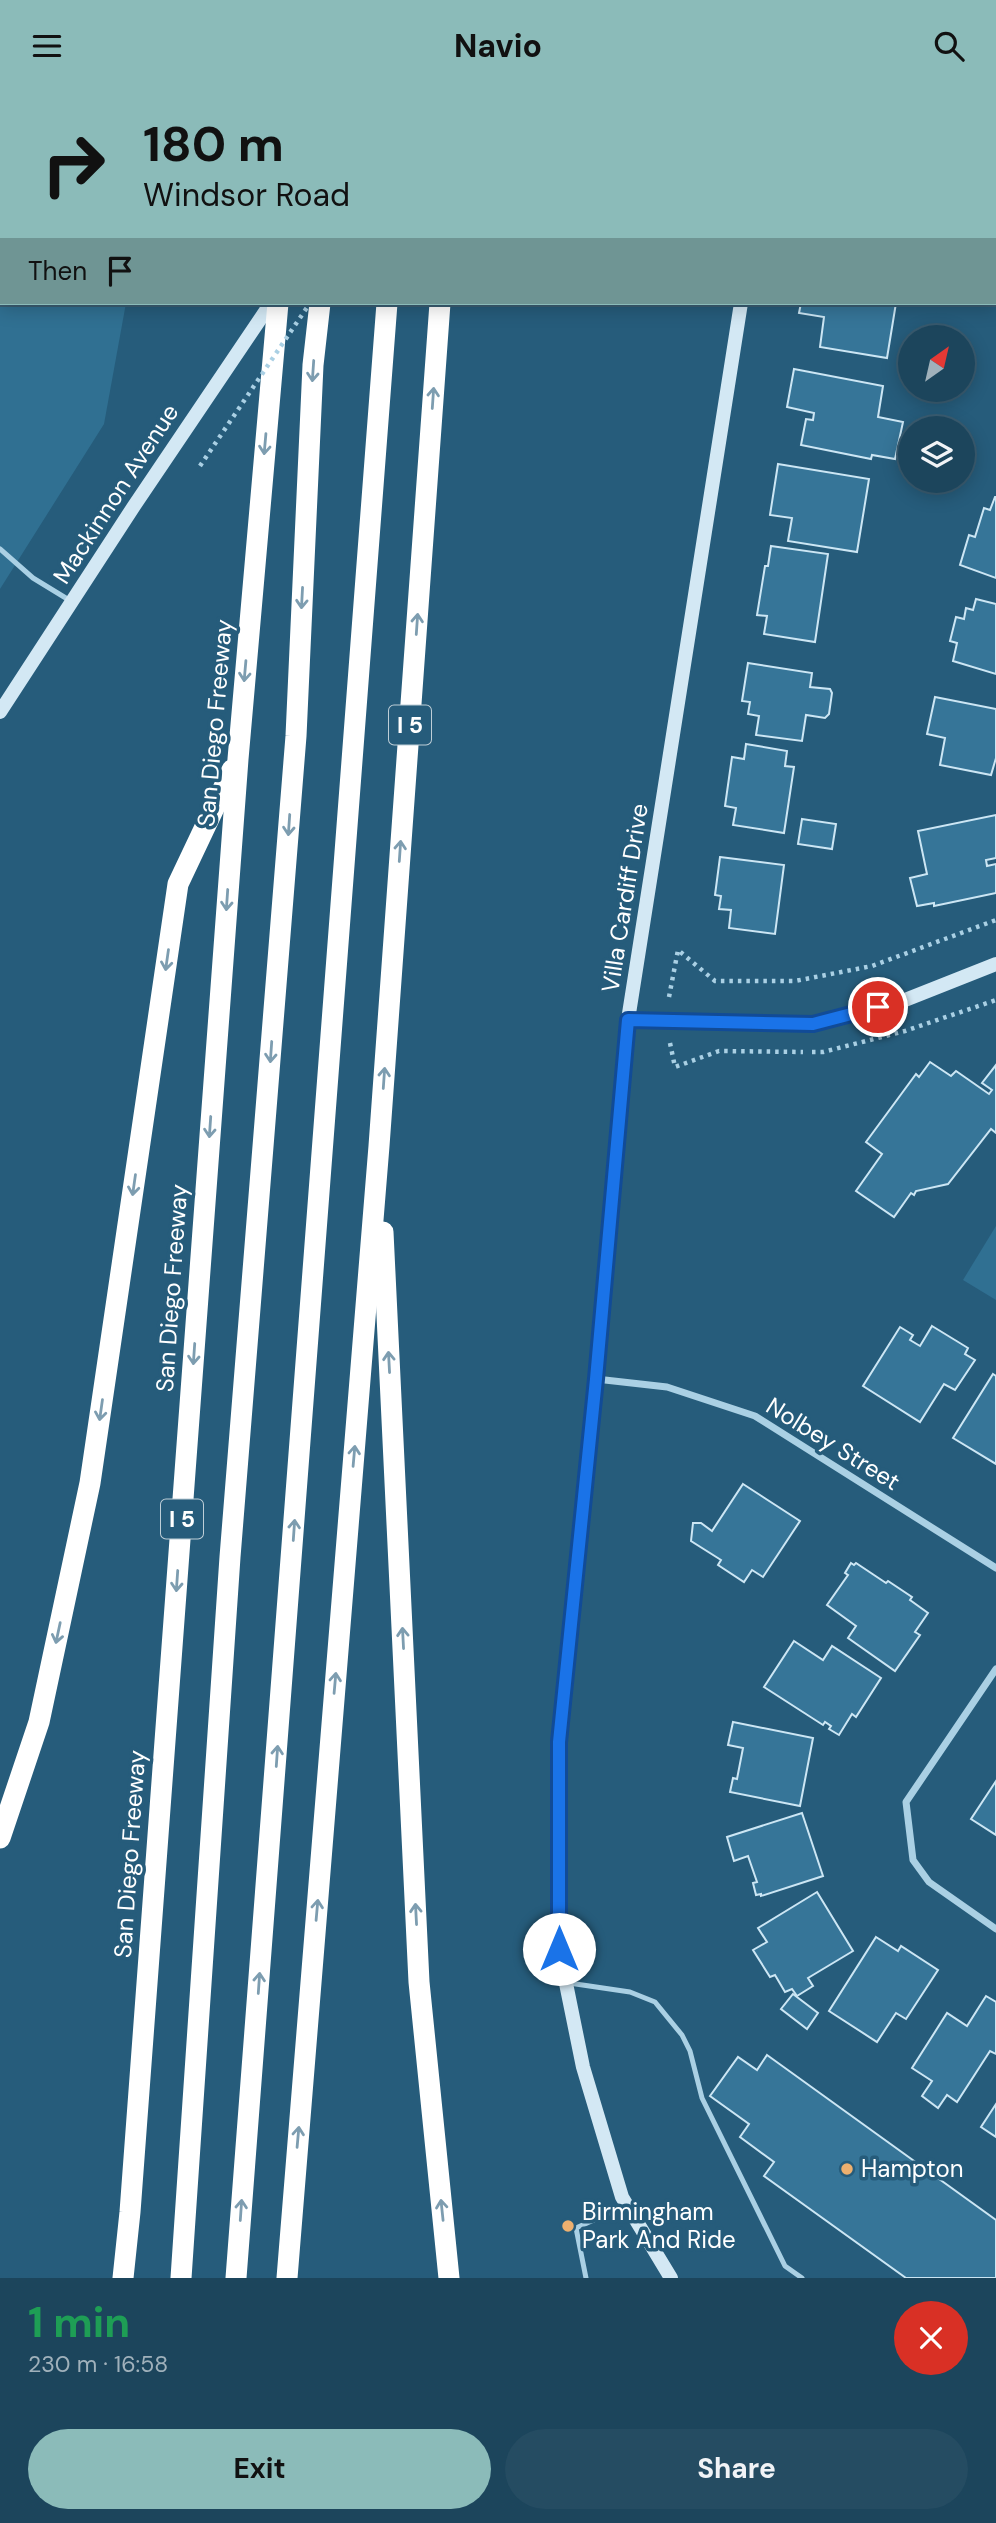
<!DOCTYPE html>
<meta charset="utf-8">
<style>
body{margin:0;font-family:"DM Sans",sans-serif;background:#254c62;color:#f1f3f6;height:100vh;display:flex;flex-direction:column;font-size:26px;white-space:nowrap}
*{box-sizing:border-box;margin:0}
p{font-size:23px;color:#a0b1bb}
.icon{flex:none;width:38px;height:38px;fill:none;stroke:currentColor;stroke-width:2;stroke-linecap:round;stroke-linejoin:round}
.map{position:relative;height:2187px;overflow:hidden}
.details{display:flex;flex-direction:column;background:#1c455c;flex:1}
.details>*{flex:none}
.banner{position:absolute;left:0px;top:0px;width:998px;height:214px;box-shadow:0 4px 18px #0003,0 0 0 2px #3a5d72;background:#8bbbb9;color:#111;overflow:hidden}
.needle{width:46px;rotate:34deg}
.fabs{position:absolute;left:898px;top:234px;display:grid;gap:14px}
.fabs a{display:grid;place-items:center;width:77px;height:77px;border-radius:50%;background:#1c455c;box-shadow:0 4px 18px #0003,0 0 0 2px #3a5d72;font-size:35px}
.pin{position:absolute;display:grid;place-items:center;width:60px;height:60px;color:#fff;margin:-30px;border:4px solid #fff;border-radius:50%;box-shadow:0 2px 7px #0007}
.me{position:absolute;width:77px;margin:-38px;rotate:0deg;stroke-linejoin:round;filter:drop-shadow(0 0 5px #0008)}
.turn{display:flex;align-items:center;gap:24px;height:147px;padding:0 28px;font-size:32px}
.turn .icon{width:91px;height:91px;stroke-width:2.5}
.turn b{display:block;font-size:49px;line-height:60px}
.then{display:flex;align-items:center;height:66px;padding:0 28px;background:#0003;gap:14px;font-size:26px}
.round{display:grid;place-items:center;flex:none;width:74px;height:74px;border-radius:37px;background:#254c62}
.overview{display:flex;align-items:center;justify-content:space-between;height:119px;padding:0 28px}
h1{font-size:42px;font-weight:700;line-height:52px;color:#1e9e55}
.cta{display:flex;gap:14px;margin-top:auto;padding:14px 28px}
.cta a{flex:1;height:80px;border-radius:42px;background:#8bbbb9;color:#111;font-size:28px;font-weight:700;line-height:80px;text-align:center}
.cta a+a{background:#254c62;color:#f1f3f6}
header{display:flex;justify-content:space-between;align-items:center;height:91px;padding:0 28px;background:#8bbbb9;color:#111;font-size:32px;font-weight:700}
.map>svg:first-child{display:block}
.green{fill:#307092}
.building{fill:#367598;stroke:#cce6f4;stroke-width:2}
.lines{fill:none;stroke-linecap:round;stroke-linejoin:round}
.path{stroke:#aad0e4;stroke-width:4.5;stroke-dasharray:3.5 5;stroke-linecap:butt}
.lane{stroke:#aad0e4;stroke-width:5}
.street{stroke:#aad0e4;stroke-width:7}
.secondary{stroke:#d3e8f4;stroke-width:14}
.highway{stroke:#fff;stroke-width:21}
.path-bridge{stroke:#aad0e4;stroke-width:4.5;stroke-dasharray:3.5 5;stroke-linecap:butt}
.oneway{stroke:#7d9db0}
.route-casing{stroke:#114b97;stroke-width:18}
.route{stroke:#1a73e8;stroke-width:12}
.poi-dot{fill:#edb06f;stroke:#265c7b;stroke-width:2.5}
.labels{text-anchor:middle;stroke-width:7;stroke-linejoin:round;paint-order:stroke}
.shield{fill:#265c7b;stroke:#beced7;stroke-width:2}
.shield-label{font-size:23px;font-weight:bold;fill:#fff}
.street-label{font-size:24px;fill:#fff;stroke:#265c7b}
.poi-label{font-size:24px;fill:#fff;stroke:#265c7b;text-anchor:start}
</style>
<header><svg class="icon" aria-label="menu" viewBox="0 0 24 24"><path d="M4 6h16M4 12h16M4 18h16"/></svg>Navio<svg class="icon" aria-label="search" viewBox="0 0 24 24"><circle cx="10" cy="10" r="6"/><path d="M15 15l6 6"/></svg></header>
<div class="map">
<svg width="996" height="2187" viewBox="0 0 996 2187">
<rect width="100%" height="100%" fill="#265c7b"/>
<g class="green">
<polygon points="0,0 165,0 2,2 2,212 126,212 104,333 0,498"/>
<polygon points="996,1135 996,1209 963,1189"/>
</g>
<g class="building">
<polygon points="840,0 889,0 901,2 840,2"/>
<polygon points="801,212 896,212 887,267 820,256 824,226 799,222"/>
<polygon points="794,278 883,295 878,326 903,331 895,368 872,364 871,368 801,354 806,328 813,329 814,322 787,316"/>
<polygon points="778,373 869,388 857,461 788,450 792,427 770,424"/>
<polygon points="995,406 996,406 996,487 960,474 969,444 975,446 984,417 990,419"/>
<polygon points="771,455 828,463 815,551 764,543 767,525 757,524 765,475 768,475"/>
<polygon points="976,508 996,513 996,583 953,570 957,552 950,550 956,526 964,528 966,517 973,519"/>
<polygon points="748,572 812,582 810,596 830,598 832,602 829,623 825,627 806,624 802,650 756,644 759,625 748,623 750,611 742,610"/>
<polygon points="935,606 996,618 996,667 991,684 940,674 945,647 927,643"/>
<polygon points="746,653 787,660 785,675 794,676 784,742 733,734 736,717 725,715 732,666 744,668"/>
<polygon points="996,724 996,767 986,769 987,775 996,773 996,802 934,815 934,812 917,815 910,787 927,783 918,740"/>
<polygon points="802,728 836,733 832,758 798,753"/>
<polygon points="720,766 784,774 775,843 729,837 731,819 719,818 721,805 715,804"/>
<polygon points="930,971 951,985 956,980 989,1003 992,999 982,992 996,974 996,1042 991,1038 948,1093 916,1100 914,1104 911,1102 894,1126 856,1100 882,1063 866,1051 916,983 919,986"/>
<polygon points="932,1235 968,1257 965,1263 975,1269 955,1299 944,1293 920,1331 863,1295 900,1236 913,1244 910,1249 920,1255"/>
<polygon points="993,1283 996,1285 996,1373 953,1347"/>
<polygon points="743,1393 800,1430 763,1486 752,1479 744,1491 718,1474 721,1469 691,1450 693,1432 701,1432 712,1440"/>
<polygon points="851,1472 854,1474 856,1472 886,1492 888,1490 912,1506 910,1509 928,1522 915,1541 920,1544 895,1580 848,1547 856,1535 827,1514 848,1484 845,1482"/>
<polygon points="794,1550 823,1569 832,1555 881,1587 856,1626 852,1623 839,1644 829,1638 831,1635 825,1631 823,1634 764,1596"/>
<polygon points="733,1631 813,1647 800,1715 730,1701 733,1687 737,1688 743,1657 728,1654"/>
<polygon points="996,1690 996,1744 971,1728"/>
<polygon points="802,1722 823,1785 761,1805 761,1803 756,1804 753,1792 757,1791 748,1765 734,1770 727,1746"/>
<polygon points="817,1801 853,1860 808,1887 813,1895 797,1905 792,1898 785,1901 775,1884 770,1886 753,1859 767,1851 758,1837"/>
<polygon points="876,1846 898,1860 901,1855 938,1879 906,1928 896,1922 877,1951 829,1920"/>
<polygon points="793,1903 818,1922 807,1938 781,1918"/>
<polygon points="986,1905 996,1911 996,1963 990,1960 957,2011 947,2004 938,2017 922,2005 932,1990 912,1977 947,1922 967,1935"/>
<polygon points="767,1964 996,2129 996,2187 906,2187 764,2085 774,2071 740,2046 749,2033 710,2005 738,1966 757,1979"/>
<polygon points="996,2013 996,2046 981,2036"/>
</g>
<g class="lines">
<g class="path">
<polyline points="669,906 678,859 715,890 795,890 872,875 996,829"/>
<polyline points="670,952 675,976 719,960 803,961"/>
<polyline points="812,961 823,961 905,940 996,909"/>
</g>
<g class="lane">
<polyline points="0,458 33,487 69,509"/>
<polyline points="569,1892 630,1901 655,1911 682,1944 690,1960 702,2007 785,2175 802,2187"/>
<polyline points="586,2187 576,2137 627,2114"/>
</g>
<g class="street">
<polyline points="596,1288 667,1296 755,1325 996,1477"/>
<polyline points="996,1578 906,1711 913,1769 929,1791 996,1838"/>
</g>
<g class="secondary">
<polyline points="774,2 774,0"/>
<polyline points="0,621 134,415 271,212"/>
<polyline points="628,929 813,933 900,911 996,873"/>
<polyline points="671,2187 622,2106 583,1976 559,1858 559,1651 596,1288 628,929 741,212"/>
</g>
<g class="highway">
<polyline points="296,2 296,0"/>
<polyline points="344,2 344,0"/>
<polyline points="404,2 404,0"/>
<polyline points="456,2 456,0"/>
<polyline points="383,1141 419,1891 449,2187"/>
<polyline points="0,1747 39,1631 90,1392 178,793 232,679"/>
<polyline points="123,2187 130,2121 238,668 278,212"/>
<polyline points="181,2187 230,1466 296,645 313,274 320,212"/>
<polyline points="236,2187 387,212"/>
<polyline points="287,2187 379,1055 440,212"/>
</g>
<polyline class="path-bridge" points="200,375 310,212"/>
</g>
<defs><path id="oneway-shaft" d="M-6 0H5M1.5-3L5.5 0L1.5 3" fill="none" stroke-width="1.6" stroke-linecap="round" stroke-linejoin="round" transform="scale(1.75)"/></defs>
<g class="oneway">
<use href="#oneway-shaft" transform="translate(313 280) rotate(94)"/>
<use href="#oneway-shaft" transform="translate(433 307) rotate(-86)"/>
<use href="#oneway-shaft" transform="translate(265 353) rotate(95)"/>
<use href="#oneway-shaft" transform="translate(302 507) rotate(93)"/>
<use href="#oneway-shaft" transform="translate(417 533) rotate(-86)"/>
<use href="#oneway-shaft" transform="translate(245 580) rotate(95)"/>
<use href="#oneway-shaft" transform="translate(289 734) rotate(94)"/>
<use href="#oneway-shaft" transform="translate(400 760) rotate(-86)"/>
<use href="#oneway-shaft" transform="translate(227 809) rotate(94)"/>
<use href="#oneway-shaft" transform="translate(167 869) rotate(98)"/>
<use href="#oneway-shaft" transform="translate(271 961) rotate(94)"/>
<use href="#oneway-shaft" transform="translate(384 987) rotate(-86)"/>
<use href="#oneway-shaft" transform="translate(210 1036) rotate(94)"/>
<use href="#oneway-shaft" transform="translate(134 1094) rotate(98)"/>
<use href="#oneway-shaft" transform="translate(194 1263) rotate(94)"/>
<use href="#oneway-shaft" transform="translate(389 1271) rotate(-93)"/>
<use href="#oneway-shaft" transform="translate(101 1319) rotate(98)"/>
<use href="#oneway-shaft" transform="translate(354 1365) rotate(-85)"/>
<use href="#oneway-shaft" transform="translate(294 1439) rotate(-86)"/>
<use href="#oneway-shaft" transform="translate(177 1490) rotate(94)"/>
<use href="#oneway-shaft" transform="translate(58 1542) rotate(102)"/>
<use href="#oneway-shaft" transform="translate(403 1547) rotate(-93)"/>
<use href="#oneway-shaft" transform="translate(335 1592) rotate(-85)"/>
<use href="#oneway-shaft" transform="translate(277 1665) rotate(-86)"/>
<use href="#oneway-shaft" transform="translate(317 1819) rotate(-85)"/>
<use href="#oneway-shaft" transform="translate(416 1823) rotate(-93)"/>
<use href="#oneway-shaft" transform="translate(259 1892) rotate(-86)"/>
<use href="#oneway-shaft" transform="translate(298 2046) rotate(-85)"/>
<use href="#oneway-shaft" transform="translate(241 2119) rotate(-86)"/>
<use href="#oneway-shaft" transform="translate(442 2119) rotate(-96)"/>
</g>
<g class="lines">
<g class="route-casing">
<polyline id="route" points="559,1858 559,1651 596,1288 628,929 813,933 878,916"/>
</g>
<use href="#route" class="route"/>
</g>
<g class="poi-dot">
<circle cx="847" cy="2078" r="7"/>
<circle cx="568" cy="2135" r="7"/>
</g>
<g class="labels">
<g class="shield">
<rect x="389" y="614.5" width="42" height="39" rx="5"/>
<rect x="161" y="1408.5" width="42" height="39" rx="5"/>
</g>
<g class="shield-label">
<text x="410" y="642">I 5</text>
<text x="182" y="1436">I 5</text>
</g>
<g class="street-label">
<text transform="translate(116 403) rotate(-57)" y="8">Mackinnon Avenue</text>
<text transform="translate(215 632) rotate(-85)" y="8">San Diego Freeway</text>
<text transform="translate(625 807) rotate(-81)" y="8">Villa Cardiff Drive</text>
<text transform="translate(172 1197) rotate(-86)" y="8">San Diego Freeway</text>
<text transform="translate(833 1353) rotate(32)" y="8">Nolbey Street</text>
<text transform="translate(130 1763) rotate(-86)" y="8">San Diego Freeway</text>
</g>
<g class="poi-label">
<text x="861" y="2086">Hampton</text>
<text x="582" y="2129">Birmingham<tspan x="582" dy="28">Park And Ride</tspan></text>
</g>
</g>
</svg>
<div class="fabs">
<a><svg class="needle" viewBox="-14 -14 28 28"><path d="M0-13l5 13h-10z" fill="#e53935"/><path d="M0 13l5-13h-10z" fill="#a0b1bb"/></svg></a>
<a><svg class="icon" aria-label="layers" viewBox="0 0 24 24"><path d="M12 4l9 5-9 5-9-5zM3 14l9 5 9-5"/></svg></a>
</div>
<div class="pin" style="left:878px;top:916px;background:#d93025"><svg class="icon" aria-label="arrive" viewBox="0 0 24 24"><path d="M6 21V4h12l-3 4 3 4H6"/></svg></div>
<svg class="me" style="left:559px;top:1858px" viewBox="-20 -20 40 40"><circle r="19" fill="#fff"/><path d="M0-13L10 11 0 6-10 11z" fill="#1a73e8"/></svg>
<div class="banner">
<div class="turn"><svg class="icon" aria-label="right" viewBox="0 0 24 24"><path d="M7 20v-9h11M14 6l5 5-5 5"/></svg><div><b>180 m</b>Windsor Road</div></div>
<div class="then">Then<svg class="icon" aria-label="arrive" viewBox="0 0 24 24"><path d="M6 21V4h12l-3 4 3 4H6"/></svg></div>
</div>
</div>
<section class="details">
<div class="overview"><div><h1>1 min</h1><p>230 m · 16:58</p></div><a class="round" style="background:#d93025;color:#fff"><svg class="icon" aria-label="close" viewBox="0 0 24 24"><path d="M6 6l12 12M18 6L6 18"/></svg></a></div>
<div class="cta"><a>Exit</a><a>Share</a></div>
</section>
